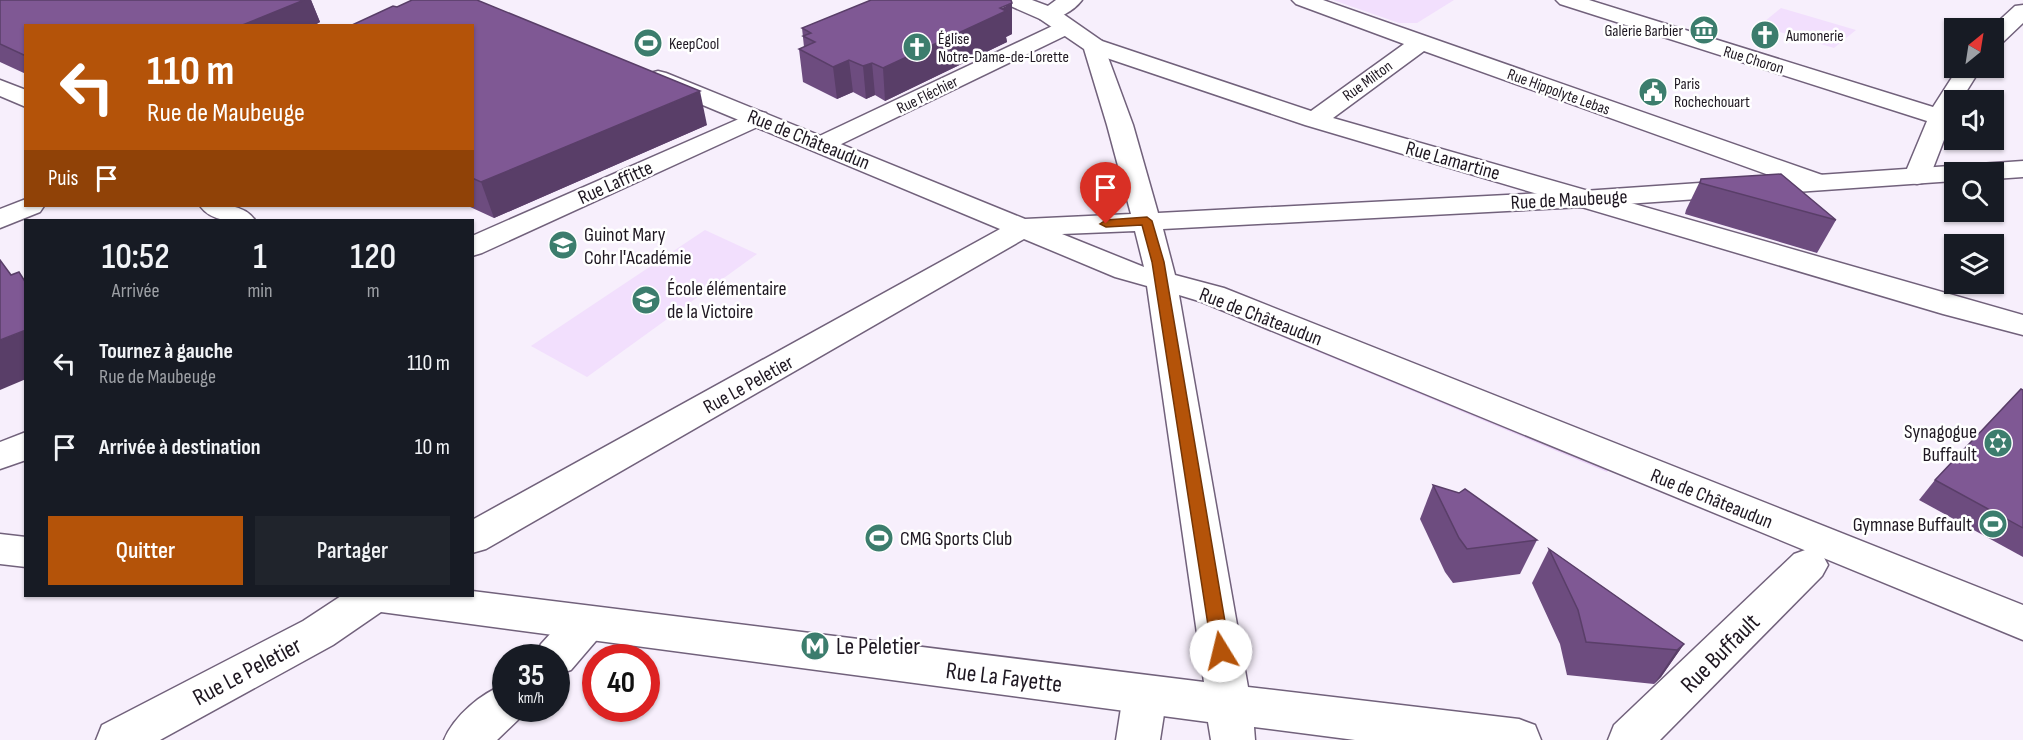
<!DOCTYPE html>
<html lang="fr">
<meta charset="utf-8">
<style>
body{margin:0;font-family:"Sofia Sans Condensed",sans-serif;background:#20242c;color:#f1f3f6;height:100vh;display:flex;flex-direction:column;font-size:22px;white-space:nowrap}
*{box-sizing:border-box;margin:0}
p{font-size:20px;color:#9ea1a6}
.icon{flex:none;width:33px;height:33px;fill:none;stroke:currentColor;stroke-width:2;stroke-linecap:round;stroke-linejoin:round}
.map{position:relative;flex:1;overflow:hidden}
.sheet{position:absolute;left:24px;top:219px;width:450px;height:378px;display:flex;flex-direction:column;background:#171b24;border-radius:0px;box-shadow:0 2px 4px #0004}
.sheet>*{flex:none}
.hud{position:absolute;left:24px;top:24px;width:450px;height:183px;border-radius:0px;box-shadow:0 2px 4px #0004;background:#b45309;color:#fff;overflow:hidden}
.needle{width:39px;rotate:30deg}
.fabs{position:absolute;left:1944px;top:18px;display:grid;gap:12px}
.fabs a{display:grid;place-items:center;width:60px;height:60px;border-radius:0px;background:#171b24;box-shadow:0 2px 4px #0004;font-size:30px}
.speed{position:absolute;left:492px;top:644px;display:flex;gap:12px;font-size:30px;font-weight:700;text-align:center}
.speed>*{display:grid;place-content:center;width:78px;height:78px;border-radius:50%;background:#171b24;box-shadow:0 2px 4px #0004;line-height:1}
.speed small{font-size:15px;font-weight:400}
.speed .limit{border:9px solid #d22;background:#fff;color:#111}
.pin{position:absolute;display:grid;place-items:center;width:51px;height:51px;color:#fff;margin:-62px -26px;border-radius:50% 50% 50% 0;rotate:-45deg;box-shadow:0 0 6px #0007}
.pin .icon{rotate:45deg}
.me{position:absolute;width:66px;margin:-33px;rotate:351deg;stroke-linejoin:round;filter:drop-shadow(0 0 4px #0008)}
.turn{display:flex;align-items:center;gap:21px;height:126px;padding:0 24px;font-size:27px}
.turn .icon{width:78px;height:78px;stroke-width:2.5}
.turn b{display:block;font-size:42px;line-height:51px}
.then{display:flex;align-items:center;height:57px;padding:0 24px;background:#0003;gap:12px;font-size:22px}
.eta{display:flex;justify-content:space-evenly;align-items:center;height:102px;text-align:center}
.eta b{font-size:36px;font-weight:600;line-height:42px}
.action{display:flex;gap:12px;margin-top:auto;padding:12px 24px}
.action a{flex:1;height:69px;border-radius:0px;background:#b45309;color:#fff;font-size:24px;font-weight:600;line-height:69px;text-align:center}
.action a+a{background:#20242c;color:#f1f3f6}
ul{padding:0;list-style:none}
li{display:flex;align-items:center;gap:18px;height:84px;padding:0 24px}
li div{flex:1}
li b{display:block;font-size:22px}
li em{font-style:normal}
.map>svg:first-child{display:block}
.built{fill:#f2dffd}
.green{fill:#ebd2f9}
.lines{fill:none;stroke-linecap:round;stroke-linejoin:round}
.street-casing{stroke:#71617b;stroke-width:3}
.secondary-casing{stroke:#71617b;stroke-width:3}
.street{fill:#fff;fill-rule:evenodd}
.secondary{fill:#fff;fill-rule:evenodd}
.wall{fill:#6d4c7f}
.shaded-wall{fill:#593e68}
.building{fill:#7f5894;stroke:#593e68;stroke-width:1.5}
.route{fill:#b45309;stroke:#753606;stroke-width:1.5}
.labels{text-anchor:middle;stroke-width:5;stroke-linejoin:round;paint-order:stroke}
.far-poi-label{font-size:16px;fill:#1e1721;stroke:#fff;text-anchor:start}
.far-street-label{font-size:16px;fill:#1e1721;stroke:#fff}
.street-label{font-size:20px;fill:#1e1721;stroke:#fff}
.poi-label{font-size:20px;fill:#1e1721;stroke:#fff;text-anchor:start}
.near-poi-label{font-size:24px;fill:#1e1721;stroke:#fff;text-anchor:start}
.near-street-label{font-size:24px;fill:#1e1721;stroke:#fff}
</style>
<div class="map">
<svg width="2023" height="740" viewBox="0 0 2023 740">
<rect width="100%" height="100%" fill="#f7effc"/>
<g class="built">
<polygon points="1333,0 1454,0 1417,23 1399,23"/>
<polygon points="1781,8 1856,30 1834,48 1759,26"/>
<polygon points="705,230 757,254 587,377 531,346"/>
</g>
<polygon class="green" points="1286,330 1611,463 1607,472 1280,336"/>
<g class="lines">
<g class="street-casing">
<g id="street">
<path d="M1056,0h26c-9,12 -28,22 -42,19l-3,-5z"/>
<polygon points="1292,0 1323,0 1825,176 1828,182 1825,188 1815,190 1805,188 1424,51 1333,118 2023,315 2023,335 1943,314 1305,125 1086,51 1083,46 1086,41 1094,39 1102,41 1311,111 1404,44 1296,4"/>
<polygon points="1556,0 1589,0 1933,107 1958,68 1981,68 1961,100 1954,100 1954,114 1930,176 1926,182 1917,184 1908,182 1904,176 1927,121 1560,4"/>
<polygon points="2023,5 2023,23 2002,43 1994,45 1994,28 1991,28 2015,6"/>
<polygon points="1065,20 1073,22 1076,27 1073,32 831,149 822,152 813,149 809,144 813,139"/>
<polygon points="0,80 26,90 26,107 0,96"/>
<polygon points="757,111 766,113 769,118 766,123 482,253 472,256 472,236"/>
<polygon points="26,199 26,206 44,206 40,212 0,228 0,209"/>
<path d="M200,206c19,-2 43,-3 55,14 -19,2 -43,3 -55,-14z"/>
<polygon points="26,432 26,460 0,469 0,442"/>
<polygon points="1808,549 1822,554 1828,565 1822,576 1660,740 1608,740 1614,725 1794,554"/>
<polygon points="586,606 601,611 607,623 601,635 571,670 556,675 556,657 535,657 541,644 571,611"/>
<polygon points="1145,676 1160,681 1167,695 1160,740 1116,740 1123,695 1130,681"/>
<path d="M506,684v24h20l-5,9 -24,23h-53c10,-24 37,-47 62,-56z"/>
</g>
</g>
<g class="secondary-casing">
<g id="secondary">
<path d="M1002,0h30l24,9 46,32 31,84 25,88 425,-22 440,-30v16l-29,2v-7h-40v9l-371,26 -420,22 12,46 49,13 799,317v35l-821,-338 -23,-7 69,392 271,32 16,6 6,15h-186l-101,-13 1,13h-44l-3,-18 -827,-110 -48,33 -173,95h-64l6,-15 201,-104 38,-25h131v-5l732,91 -57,-396 -32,-9 -91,-38 -538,310 -14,4v-33l528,-291 -350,-146 -4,-5 4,-5 8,-2 8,2 359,146 106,-5 -24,-89 -23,-76 -44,-30 -34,-15zM1135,231l9,36 -82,-33z"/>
<polygon points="0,534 26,537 26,567 0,564"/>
</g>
</g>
<use href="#street" class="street"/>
<use href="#secondary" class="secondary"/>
</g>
<g class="wall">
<polygon points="0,0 311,0 320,22 313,26 26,26 26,74 0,62"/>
<polygon points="472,26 707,125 494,218 468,206 472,206"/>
<polygon points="802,28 1012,34 1006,37 1007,42 885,101 875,95 866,99 853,92 837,99 803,82 799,49 804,47"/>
<polygon points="1701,179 1836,220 1817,253 1685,214 1686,210"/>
<polygon points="2023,390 2023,557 1919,500 1935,480"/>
<polygon points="1433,485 1537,540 1520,574 1453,583 1445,572 1420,519"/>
<polygon points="1549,549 1684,644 1661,677 1654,684 1567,675 1560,644 1532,583"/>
</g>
<g class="shaded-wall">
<polygon points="304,0 311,0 320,22 313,26 240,26"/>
<polygon points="1012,3 1012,34 1006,37 1007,42 885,101 883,68"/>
<polygon points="849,60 853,92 837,99 833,67"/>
<polygon points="872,63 875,95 866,99 863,66"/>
<polygon points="700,91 707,125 494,218 481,182"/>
<polygon points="26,330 26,379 0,390 0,340"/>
<polygon points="1684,644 1661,677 1654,684 1677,650"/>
</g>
<g class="building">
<polygon points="0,0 304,0 240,26 26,26 26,56 0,44"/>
<polygon points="412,0 477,0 700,91 481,182 472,178 472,26 350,26 393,6 397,7"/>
<polygon points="871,0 1011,0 1012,3 1000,8 1006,11 883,68 872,63 863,66 849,60 833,67 799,49 815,42 803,36 811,33 802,28"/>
<polygon points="1781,174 1836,220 1700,183 1701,179"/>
<polygon points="0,260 11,275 19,272 26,283 26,330 0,340"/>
<polygon points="2021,389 2023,390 2023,528 1935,480"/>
<polygon points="1433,485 1459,493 1465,489 1537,540 1467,549 1459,538"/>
<polygon points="1549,549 1684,644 1677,650 1586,642 1578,610"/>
</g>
<polygon class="route" points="1147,217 1152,221 1164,262 1230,651 1227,656 1221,658 1215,656 1212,651 1152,262 1142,225 1106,227 1100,224 1106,220"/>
<defs>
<g id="museum-disc" transform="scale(1.5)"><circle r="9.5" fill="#3c7d6d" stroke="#fff"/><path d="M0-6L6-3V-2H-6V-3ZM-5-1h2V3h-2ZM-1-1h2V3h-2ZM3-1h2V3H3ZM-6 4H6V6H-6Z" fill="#fff"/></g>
<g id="church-disc" transform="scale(1.5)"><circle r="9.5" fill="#3c7d6d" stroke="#fff"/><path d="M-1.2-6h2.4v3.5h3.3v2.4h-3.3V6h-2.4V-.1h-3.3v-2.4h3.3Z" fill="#fff"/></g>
<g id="stadium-disc" transform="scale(1.5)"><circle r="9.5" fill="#3c7d6d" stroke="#fff"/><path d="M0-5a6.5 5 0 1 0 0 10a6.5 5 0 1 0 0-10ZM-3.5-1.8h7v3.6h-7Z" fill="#fff"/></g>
<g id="civic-disc" transform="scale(1.5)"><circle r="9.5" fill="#3c7d6d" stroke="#fff"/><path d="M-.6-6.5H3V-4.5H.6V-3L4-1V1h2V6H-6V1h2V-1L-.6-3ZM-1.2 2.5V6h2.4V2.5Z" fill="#fff"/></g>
<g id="school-disc" transform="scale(1.5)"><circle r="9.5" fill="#3c7d6d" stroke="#fff"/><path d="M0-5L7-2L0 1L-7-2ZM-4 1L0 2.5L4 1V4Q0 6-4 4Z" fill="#fff"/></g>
<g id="synagogue-disc" transform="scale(1.5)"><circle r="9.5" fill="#3c7d6d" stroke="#fff"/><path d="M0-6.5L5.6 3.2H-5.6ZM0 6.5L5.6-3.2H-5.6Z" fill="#fff"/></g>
<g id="metro-disc" transform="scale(1.5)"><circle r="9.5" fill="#3c7d6d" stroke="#fff"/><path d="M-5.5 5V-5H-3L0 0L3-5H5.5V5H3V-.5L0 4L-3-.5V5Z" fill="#fff"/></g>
</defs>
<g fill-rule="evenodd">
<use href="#museum-disc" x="1704" y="30"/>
<use href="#church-disc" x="1765" y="35"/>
<use href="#stadium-disc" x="648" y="43"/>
<use href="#church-disc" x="917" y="47"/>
<use href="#civic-disc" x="1653" y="92"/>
<use href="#school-disc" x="563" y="245"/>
<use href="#school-disc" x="646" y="300"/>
<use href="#synagogue-disc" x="1998" y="443"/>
<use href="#stadium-disc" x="1993" y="524"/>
<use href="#stadium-disc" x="879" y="538"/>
<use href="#metro-disc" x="815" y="646"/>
</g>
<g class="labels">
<g class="far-poi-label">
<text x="1683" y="36" text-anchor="end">Galerie Barbier</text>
<text x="1786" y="41">Aumonerie</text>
<text x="938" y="44">Église<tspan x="938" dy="18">Notre-Dame-de-Lorette</tspan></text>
<text x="669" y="49">KeepCool</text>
<text x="1674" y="89">Paris<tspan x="1674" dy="18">Rochechouart</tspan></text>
</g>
<g class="far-street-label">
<text transform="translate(1754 59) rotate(17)" y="6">Rue Choron</text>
<text transform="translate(1367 80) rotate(-36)" y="6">Rue Milton</text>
<text transform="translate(1559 91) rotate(20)" y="6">Rue Hippolyte Lebas</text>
<text transform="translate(927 94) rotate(-26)" y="6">Rue Fléchier</text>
</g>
<g class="street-label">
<text transform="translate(809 139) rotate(22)" y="7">Rue de Châteaudun</text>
<text transform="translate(1453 160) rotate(16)" y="7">Rue Lamartine</text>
<text transform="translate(615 182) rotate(-24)" y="7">Rue Laffitte</text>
<text transform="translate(1569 199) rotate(-3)" y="7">Rue de Maubeuge</text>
<text transform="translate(1261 316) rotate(21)" y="7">Rue de Châteaudun</text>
<text transform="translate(748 384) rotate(-29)" y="7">Rue Le Peletier</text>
<text transform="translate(1712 498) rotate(22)" y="7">Rue de Châteaudun</text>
</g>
<g class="poi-label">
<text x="584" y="241">Guinot Mary<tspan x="584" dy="23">Cohr l'Académie</tspan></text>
<text x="667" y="295">École élémentaire<tspan x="667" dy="23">de la Victoire</tspan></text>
<text x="1977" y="438" text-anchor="end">Synagogue<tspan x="1977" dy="23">Buffault</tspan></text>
<text x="1972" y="531" text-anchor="end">Gymnase Buffault</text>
<text x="900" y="545">CMG Sports Club</text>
</g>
<g class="near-poi-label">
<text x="836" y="654">Le Peletier</text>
</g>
<g class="near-street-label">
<text transform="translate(1720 653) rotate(-45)" y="8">Rue Buffault</text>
<text transform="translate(247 671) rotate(-28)" y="8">Rue Le Peletier</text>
<text transform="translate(1004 677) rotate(7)" y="8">Rue La Fayette</text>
</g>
</g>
</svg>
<div class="fabs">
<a><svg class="needle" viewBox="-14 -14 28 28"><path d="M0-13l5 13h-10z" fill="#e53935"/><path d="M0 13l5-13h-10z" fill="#9ea1a6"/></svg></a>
<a><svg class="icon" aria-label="sound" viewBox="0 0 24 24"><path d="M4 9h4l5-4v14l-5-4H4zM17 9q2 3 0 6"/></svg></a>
<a><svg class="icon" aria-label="search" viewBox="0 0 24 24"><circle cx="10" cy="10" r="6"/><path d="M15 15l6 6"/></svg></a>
<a><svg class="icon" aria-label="layers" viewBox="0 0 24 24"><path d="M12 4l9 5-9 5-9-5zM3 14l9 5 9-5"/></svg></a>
</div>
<div class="speed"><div>35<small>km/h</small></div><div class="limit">40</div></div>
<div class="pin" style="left:1106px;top:224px;background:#d93025"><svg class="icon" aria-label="arrive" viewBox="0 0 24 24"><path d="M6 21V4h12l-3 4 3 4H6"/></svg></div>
<svg class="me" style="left:1221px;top:651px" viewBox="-20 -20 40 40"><circle r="19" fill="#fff"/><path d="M0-13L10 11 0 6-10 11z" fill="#b45309"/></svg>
<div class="hud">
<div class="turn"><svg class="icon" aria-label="left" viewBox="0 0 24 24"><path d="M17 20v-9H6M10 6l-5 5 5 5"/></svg><div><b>110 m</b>Rue de Maubeuge</div></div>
<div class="then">Puis<svg class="icon" aria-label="arrive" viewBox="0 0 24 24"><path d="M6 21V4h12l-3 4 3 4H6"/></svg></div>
</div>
<section class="sheet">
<div class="eta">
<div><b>10:52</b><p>Arrivée</p></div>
<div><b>1</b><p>min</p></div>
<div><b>120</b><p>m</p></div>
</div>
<ul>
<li><svg class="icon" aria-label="left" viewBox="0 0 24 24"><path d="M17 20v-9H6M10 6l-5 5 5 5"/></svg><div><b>Tournez à gauche</b><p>Rue de Maubeuge</p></div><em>110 m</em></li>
<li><svg class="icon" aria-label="arrive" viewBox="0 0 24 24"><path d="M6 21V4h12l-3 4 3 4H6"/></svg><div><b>Arrivée à destination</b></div><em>10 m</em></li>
</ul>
<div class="action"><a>Quitter</a><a>Partager</a></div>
</section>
</div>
